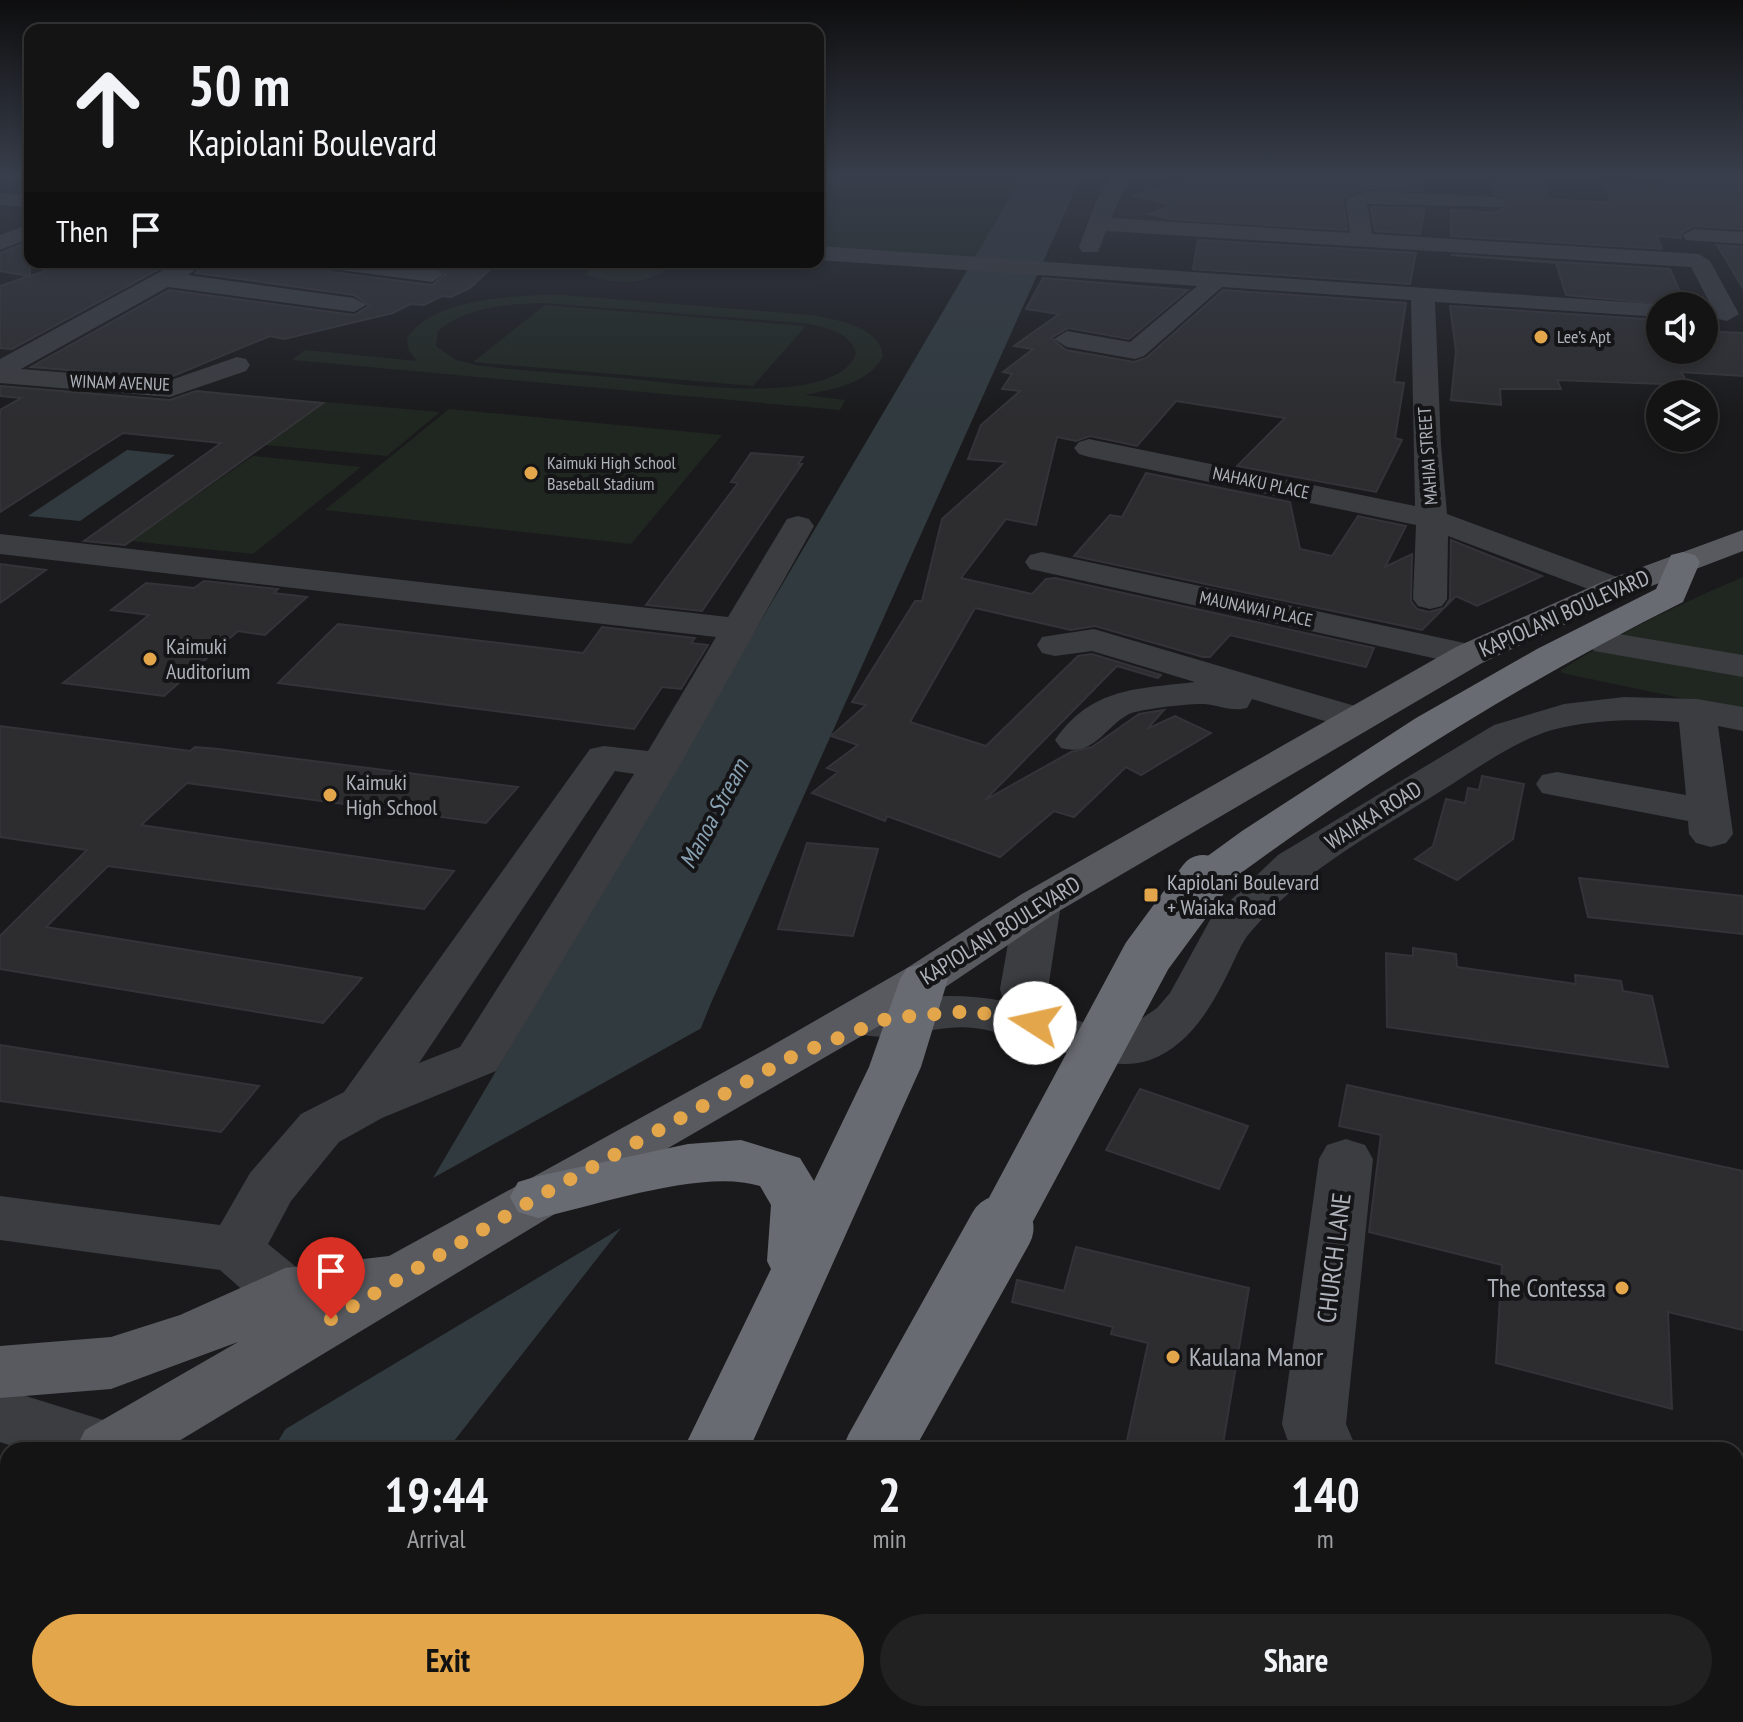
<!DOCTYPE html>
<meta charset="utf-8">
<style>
body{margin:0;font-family:"PT Sans Narrow",sans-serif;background:#212122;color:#f1f3f6;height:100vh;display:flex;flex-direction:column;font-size:30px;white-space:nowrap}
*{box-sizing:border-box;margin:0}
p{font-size:26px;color:#9d9ea0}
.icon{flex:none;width:44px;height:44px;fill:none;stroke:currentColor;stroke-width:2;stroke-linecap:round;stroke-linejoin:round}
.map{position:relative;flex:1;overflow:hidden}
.details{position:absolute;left:0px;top:1442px;width:1744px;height:280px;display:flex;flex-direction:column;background:#141415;border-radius:24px 24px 0 0;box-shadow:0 4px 12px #0003,0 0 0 2px #333334}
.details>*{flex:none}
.top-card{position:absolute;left:24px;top:24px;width:800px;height:244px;border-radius:16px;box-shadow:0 4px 12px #0003,0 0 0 2px #333334;background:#141415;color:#f1f3f6;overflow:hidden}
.tools{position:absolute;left:1646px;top:292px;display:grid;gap:16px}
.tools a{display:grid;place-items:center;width:72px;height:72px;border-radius:50%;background:#141415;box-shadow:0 4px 12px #0003,0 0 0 2px #333334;font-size:40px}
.pin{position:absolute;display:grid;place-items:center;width:68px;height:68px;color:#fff;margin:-82px -34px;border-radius:50% 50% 50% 0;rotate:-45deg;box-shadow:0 0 8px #0007}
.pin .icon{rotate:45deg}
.me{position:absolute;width:88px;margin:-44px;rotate:280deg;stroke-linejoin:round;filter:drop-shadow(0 0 6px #0008)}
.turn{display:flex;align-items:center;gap:28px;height:168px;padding:0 32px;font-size:36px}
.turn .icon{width:104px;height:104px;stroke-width:2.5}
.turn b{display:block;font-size:56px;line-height:68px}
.then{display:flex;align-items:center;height:76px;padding:0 32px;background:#0003;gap:16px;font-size:30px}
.eta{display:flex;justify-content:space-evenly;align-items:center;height:136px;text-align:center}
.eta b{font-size:48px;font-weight:600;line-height:56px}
.cta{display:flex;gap:16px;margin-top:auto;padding:16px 32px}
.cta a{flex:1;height:92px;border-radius:48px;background:#e3a64b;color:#111;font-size:32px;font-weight:600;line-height:92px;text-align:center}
.cta a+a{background:#212122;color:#f1f3f6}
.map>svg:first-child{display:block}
.green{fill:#202721;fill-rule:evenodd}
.water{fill:#313a3f}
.pier{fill:#1a1a1c}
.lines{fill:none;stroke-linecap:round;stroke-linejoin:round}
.stream{fill:#313a3f;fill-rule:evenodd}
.building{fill:#2d2d30;stroke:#343438;stroke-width:2}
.minor{fill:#3b3d41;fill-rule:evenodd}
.major{fill:#585a5f;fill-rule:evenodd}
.highway{fill:#686b71;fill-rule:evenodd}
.highway-bridge-far1{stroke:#686b71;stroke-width:50}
.highway-bridge{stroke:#686b71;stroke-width:65}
.route{stroke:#e3a64b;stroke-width:14;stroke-dasharray:0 25.2}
.poi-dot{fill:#e3a64b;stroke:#151517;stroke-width:3}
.labels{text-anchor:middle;stroke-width:8;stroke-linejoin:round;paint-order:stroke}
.far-poi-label{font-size:18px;fill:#aeb2ba;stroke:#151517;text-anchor:start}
.far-street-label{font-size:18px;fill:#aeb2ba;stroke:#151517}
.street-label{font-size:22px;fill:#aeb2ba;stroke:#151517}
.poi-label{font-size:22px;fill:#aeb2ba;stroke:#151517;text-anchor:start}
.water-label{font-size:24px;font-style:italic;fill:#88a1b2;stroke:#151517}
.near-street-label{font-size:26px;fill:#aeb2ba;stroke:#151517}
.near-poi-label{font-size:26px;fill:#aeb2ba;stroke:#151517;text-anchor:end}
</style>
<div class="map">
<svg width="1743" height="1722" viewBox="0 0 1743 1722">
<rect width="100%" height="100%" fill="#1a1a1c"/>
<g class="green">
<polygon points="818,177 1022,177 975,259 818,248"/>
<path d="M596,262h68l4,4c-15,21 -62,18 -83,8z"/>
<path d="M562,295l250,20c24,5 67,10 71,41 -14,28 -50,33 -78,39l40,5 -5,10 -548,-50 13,-10 112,11 -8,-10 -2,-13c26,-41 112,-43 155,-43zM543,303l259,20c19,3 50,8 54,31 -22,56 -187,28 -234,24 -47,-4 -95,-7 -141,-12l-25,-6 -20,-14 2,-15c27,-24 70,-27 105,-28z"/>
<polygon points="545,305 806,326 753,386 473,362"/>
<polygon points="313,401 440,412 387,456 254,444"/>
<polygon points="449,409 722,435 631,544 325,510"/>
<polygon points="253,456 361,467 253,554 131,541"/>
<path d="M1743,577v134l-181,-38 -1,-3c57,-37 119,-66 182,-93z"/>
</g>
<g class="water">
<polygon points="1022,177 1081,177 711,1003 621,1228 447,1450 273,1450"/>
<polygon points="127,450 175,455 80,521 28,516"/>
<polygon points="118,1714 209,1714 200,1722 113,1722"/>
</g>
<polygon class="pier" points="707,1025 626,1225 279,1433 426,1182"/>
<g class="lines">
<polygon class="stream" points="220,1714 237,1714 234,1722 216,1722"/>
</g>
<g class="building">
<polygon points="1194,177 1421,177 1423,191 1370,188 1348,194 1343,201 1347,230 1170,219 1149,214 1175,205 1134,196"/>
<polygon points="1493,177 1543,177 1547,199 1613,203 1602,183 1667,186 1662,177 1743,177 1743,229 1693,226 1682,232 1681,238 1657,236 1662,249 1451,236 1451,210 1495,213 1508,205 1505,197 1494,194"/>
<polygon points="1371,207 1425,208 1420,234 1375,231"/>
<polygon points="1198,240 1416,253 1410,284 1193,269"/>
<polygon points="30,241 30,276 70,262 172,262 12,349 0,348 0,286 29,276 0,271 0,253"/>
<polygon points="1717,245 1743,247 1743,288"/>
<polygon points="1451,255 1670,269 1686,306 1566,295 1556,263"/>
<polygon points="209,262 318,262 332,272 432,285 446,274 419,262 498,262 470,288 451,297 442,296 424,305 410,304 393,313 284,339 270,336 168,378 31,367 169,290 354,315 369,306 354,295 196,273"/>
<polygon points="1043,278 1188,290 1129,339 1068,328 1051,338 1066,350 1134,362 1146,358 1223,290 1406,303 1394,382 1404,383 1395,438 1402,440 1376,492 1237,466 1285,418 1176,401 1137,446 1090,436 1076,441 1057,437 1036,525 1006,519 961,578 1032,594 1046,579 1055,578 1374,648 1366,667 1230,635 1210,657 1203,657 1095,626 1071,630 975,608 910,722 986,746 1078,656 1092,654 1161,675 1158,678 1117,666 985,800 1071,752 1092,747 1139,714 1164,710 1147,729 1175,716 1211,733 1141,775 1126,767 1074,817 1054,811 1000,857 887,816 885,821 812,793 838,772 827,768 858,745 831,736 866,705 852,702 915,601 922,601 942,519 1006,462 968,459 981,425 1020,391 1002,389 1012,374 1003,372 1033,349 1014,346 1059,314 1026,309"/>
<polygon points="1450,306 1660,320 1660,350 1704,350 1704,331 1743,333 1743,376 1681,372 1689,385 1557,380 1561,389 1500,389 1501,405 1451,400 1456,351"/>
<polygon points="0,386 170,400 196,391 323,403 125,545 84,541 221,443 123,433 0,512 0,410 21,398 0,396"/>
<polygon points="751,453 803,457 798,464 802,464 702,611 646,605 738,483 731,482"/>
<polygon points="1146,473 1290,502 1300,549 1332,556 1358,516 1406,526 1385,567 1412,554 1411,601 1417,609 1429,612 1444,608 1422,630 1074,556 1110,515 1122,517"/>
<polygon points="1451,540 1483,553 1542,576 1477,606 1456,596 1444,608 1450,599"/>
<polygon points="0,564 46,570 0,603"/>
<polygon points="204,581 278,589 274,593 307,597 265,635 238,631 164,696 63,683 149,615 111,610 146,583 194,588"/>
<polygon points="338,624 583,653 602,627 695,638 691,643 708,645 681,689 662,687 634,729 278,683"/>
<polygon points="0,726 190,751 195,747 219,749 518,787 486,823 187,783 141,825 454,871 424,909 108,866 46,927 362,978 323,1023 0,969 0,936 87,850 0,837"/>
<polygon points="1482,776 1524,784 1513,839 1457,880 1415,859 1433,846 1446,799 1465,803 1468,788 1479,790"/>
<polygon points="807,843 878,849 853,936 778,929"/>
<polygon points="1579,878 1743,896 1743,934 1588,917"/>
<polygon points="1413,948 1456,954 1457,967 1576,984 1575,975 1621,981 1623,991 1652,996 1668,1067 1387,1027 1386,953 1413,956"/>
<polygon points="0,1045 259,1086 221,1132 0,1101"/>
<polygon points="1347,1085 1743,1171 1743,1330 1668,1312 1672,1409 1496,1363 1502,1265 1369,1232 1381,1135 1339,1126"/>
<polygon points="1140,1089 1248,1126 1219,1189 1106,1150"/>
<polygon points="1076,1247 1249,1288 1222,1450 1125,1450 1148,1343 1111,1334 1113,1327 1012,1302 1017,1280 1064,1291"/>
</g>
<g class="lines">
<g class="minor">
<polygon points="1111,177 1130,177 1111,218 1350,233 1346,201 1349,197 1370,191 1496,197 1503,199 1506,203 1503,207 1367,204 1372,234 1699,254 1710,261 1739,314 1727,321 1718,319 1691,267 1106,231 1098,252 1082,252 1079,247 1097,199"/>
<polygon points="0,193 30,195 30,207 0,205"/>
<polygon points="30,224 30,238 0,250 0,235"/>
<polygon points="1694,229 1743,232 1743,244 1686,240 1683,235"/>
<polygon points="818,246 1669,305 1660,306 1660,317 1435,302 1441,445 1447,514 1628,581 1633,588 1628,595 1616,598 1604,595 1448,536 1447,599 1442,606 1430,609 1418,606 1413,599 1416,525 1089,457 1079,454 1074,448 1079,442 1089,439 1415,506 1411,300 1222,287 1144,356 1135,359 1067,347 1054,339 1067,331 1130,342 1197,286 818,260"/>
<polygon points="178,262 206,262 188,275 354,298 366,305 354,312 168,287 21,369 168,381 237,357 246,359 250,365 246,371 170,397 0,383 0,359"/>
<path d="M321,262c24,0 108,-5 122,13l-11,7 -100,-13z"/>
<path d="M798,516l11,3 5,7 -134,239 -184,306 -114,47 -43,24 -48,59 -23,43 38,31 9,17 -9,17 -21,7 -21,-7 -44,-39 -220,-30v-44l220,29 30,-52 51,-59 43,-22 246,-343 14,-3 44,5 68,-114 -716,-83v-20l728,83 59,-98zM615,771l19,3 -174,273 -41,16z"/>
<polygon points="1042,552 1469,644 1482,647 1487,655 1482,663 1469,666 1030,569 1025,562 1030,555"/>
<path d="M1094,629l278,82 5,8 -5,8 -14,4 -106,-32 -5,9c-18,4 -27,-3 -43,-4 -12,-1 -65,5 -75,10 -26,14 -34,43 -68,34l-6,-8c37,-53 82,-51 140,-58l-103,-31 -37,5 -13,-3 -5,-8 5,-8z"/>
<polygon points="1607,632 1743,655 1743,677 1594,651 1589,643 1594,635"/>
<path d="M1624,697l73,2 46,8v24l-25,-5 15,108 -7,9 -15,4 -15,-4 -7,-9 -1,-13 -131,-25 -15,-3 -6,-9 6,-9 15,-3 129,23 -7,-73c-42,-3 -86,-3 -127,8 -40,12 -75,39 -111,61 -68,43 -141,81 -193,144 -7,9 -12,22 -17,32 -18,37 -40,78 -81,93 -48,17 -123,-26 -176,-32 -38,-5 -78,16 -114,6l-7,-12 7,-12c45,-15 98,-18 143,-9l-3,-12 15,-85 7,-10 16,-4 16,4 7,10 -13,85 8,24 50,17h19l32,-22 13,-15 40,-73 68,-65 216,-130 70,-21z"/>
<polygon points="1346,1139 1365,1145 1373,1159 1346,1424 1357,1450 1291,1450 1282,1424 1319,1159 1327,1145"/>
<polygon points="0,1388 132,1429 142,1449 24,1450 0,1442"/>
<polygon points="1420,1714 1496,1714 1499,1722 1423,1722"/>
</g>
<g class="major">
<polygon points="1743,530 1743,551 1628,595 1482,663 1054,914 941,990 558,1212 164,1450 75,1450 85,1430 238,1342 111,1389 0,1398 0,1346 111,1337 180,1315 285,1268 389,1256 766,1049 907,968 1022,894 1456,647 1604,581"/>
<polygon points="8,1477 8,1538 0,1541 0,1480"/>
</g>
<g class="highway">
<path d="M1683,552l12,3 5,7 -17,40c-164,82 -317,178 -464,287l-16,4 -16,-4 -6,-9 6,-9 55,-40 174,-113 121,-69 119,-60 15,-34z"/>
<path d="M924,963l17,5 7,11 -27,88 -172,383h-66l88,-181 -4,-8 4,-56 -11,-19c-56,-18 -162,19 -222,32l-20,-6 -8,-15 8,-15 20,-6 150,-32 53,-4 59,18 14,23 55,-114 31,-88 7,-11z"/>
<polygon points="538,1714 615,1714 612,1722 535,1722"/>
<polygon points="668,1714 744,1714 741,1722 665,1722"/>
</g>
<polyline class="highway-bridge-far1" points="1000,1230 1147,956 1203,880"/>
<polyline class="highway-bridge" points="877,1450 1001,1228"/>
</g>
<linearGradient id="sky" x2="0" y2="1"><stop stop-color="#0e0e0f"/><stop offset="0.42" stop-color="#383e4b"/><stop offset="1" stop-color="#383e4b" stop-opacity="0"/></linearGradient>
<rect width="1743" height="418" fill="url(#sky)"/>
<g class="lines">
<polyline class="route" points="331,1319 538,1197 793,1056 889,1018 971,1011 1035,1023"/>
</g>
<g class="poi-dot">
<circle cx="1541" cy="337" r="8"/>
<circle cx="531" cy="473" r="8"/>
<circle cx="150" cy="659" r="8"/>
<circle cx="330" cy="795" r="8"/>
<rect x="1143" y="887" width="16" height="16" rx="4"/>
<circle cx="1622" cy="1288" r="8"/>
<circle cx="1173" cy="1357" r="8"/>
</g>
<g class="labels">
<g class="far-poi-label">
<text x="1557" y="343">Lee’s Apt</text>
<text x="547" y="469">Kaimuki High School<tspan x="547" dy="21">Baseball Stadium</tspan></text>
</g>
<g class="far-street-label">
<text transform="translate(120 383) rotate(2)" y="6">WINAM AVENUE</text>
<text transform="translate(1428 456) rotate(-94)" y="6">MAHIAI STREET</text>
<text transform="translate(1261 483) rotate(12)" y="6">NAHAKU PLACE</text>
<text transform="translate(1256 609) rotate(12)" y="6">MAUNAWAI PLACE</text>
</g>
<g class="street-label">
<text transform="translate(1564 613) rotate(-24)" y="8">KAPIOLANI BOULEVARD</text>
<text transform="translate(1373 815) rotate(-32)" y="8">WAIAKA ROAD</text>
<text transform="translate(1000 930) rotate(-32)" y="8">KAPIOLANI BOULEVARD</text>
</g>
<g class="poi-label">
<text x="166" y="654">Kaimuki<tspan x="166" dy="25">Auditorium</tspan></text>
<text x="346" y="790">Kaimuki<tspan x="346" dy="25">High School</tspan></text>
<text x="1167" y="890">Kapiolani Boulevard<tspan x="1167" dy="25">+ Waiaka Road</tspan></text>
</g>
<g class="water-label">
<text transform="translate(714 814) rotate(-62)" y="8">Manoa Stream</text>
</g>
<g class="near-street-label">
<text transform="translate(1334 1258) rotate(-83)" y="9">CHURCH LANE</text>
</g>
<g class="near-poi-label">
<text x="1606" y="1297">The Contessa</text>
<text x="1189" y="1366" text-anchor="start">Kaulana Manor</text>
</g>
</g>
</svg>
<div class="tools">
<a><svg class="icon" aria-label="sound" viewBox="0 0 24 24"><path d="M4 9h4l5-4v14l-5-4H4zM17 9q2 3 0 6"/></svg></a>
<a><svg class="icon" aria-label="layers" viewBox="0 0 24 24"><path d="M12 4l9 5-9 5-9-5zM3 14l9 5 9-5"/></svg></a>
</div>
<div class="pin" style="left:331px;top:1319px;background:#d93025"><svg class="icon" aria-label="arrive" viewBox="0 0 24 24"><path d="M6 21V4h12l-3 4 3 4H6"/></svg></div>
<svg class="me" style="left:1035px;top:1023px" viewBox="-20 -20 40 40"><circle r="19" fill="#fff"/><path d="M0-13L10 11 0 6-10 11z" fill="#e3a64b"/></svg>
<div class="top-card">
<div class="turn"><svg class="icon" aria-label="ahead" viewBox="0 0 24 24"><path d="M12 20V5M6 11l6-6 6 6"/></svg><div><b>50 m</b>Kapiolani Boulevard</div></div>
<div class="then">Then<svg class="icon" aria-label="arrive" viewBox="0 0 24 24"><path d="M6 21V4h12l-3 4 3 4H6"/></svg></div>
</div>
<section class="details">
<div class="eta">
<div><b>19:44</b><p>Arrival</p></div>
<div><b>2</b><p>min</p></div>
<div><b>140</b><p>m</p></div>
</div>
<div class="cta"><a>Exit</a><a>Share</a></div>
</section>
</div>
